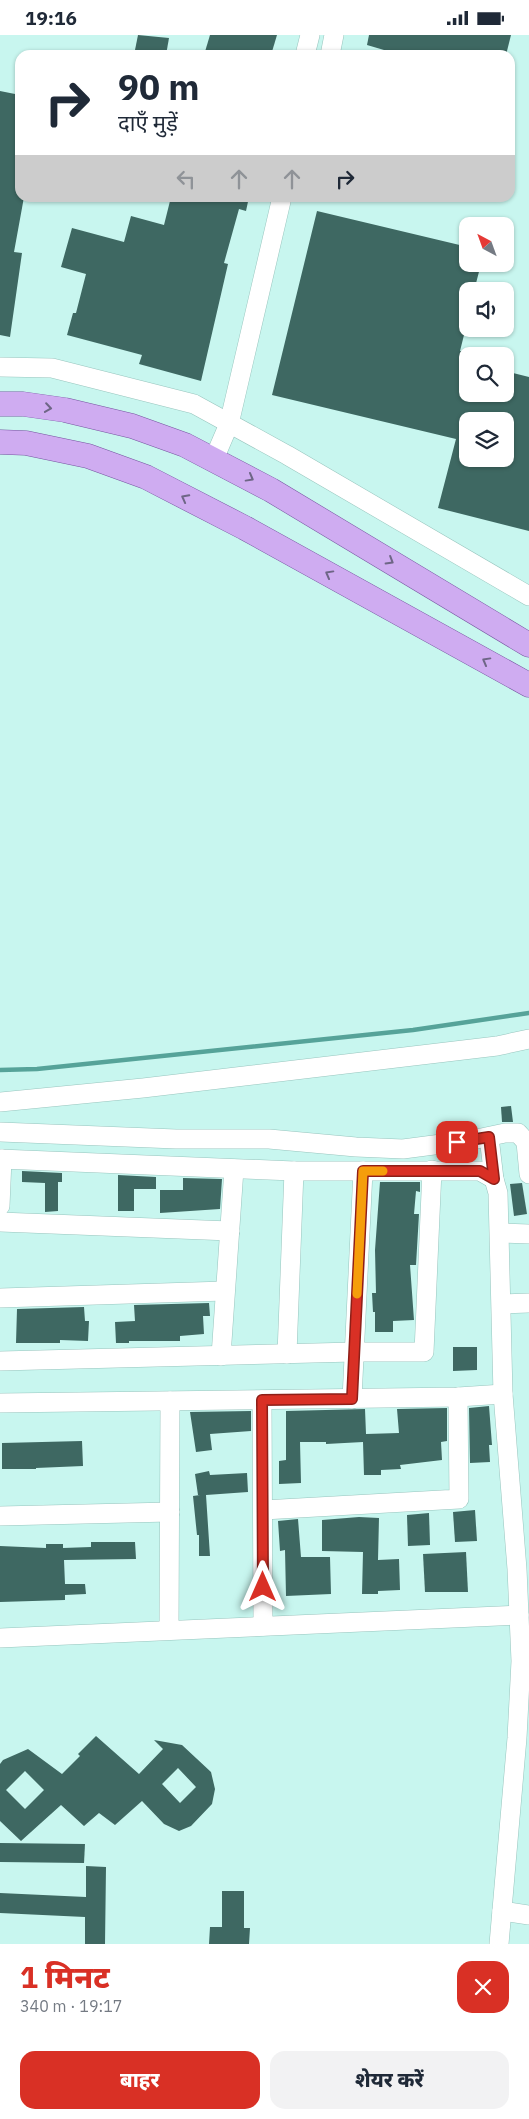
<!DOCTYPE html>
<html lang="hi">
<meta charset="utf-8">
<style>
body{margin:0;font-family:"IBM Plex Sans","Noto Sans Devanagari",sans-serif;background:#f2f2f3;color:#1f2937;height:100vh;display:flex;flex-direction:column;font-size:19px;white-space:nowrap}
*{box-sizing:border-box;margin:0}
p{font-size:16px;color:#747a83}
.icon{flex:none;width:28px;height:28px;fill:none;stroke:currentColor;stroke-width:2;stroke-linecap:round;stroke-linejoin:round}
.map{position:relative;height:1909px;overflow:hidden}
.side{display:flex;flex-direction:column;background:#fff;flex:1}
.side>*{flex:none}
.hud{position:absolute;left:15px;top:15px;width:500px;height:152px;border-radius:15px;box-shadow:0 1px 4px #0004;background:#fff;color:#1f2937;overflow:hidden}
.needle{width:32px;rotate:319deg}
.fabs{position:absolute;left:459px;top:182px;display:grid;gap:10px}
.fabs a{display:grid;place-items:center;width:55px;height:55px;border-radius:10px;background:#fff;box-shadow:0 1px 4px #0004;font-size:25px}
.pin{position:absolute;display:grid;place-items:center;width:42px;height:42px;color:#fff;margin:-21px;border-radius:10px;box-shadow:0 2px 8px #0006}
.me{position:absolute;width:55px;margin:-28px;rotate:0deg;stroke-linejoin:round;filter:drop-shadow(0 0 4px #0008)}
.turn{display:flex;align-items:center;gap:18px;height:105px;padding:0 20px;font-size:22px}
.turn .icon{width:65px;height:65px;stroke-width:2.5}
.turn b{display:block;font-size:35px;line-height:42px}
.lanes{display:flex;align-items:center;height:48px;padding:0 20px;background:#0003;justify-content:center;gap:25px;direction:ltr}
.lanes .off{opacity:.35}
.round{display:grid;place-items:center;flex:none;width:52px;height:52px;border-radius:15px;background:#f2f2f3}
.head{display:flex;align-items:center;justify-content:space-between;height:85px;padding:0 20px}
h1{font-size:30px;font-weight:800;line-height:38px;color:#d93025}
.cta{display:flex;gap:10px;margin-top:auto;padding:10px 20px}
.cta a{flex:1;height:58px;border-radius:15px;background:#d93025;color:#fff;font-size:20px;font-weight:800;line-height:58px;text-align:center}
.cta a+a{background:#f2f2f3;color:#1f2937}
.status{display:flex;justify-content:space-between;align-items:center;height:35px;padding:0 25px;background:#fff;direction:ltr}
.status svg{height:14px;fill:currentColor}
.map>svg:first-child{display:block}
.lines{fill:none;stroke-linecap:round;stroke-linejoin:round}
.stream{stroke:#56a399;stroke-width:4.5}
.building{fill:#3e6862;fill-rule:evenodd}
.minor-casing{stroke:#98c5be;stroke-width:20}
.major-casing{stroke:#7656a0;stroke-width:25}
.minor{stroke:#fff;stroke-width:19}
.major{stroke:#cfacf1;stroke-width:24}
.oneway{stroke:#6e6686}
.route-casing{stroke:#8d1f18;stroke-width:12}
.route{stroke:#d93025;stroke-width:9}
.slow{stroke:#f59e0b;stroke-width:9}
</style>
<div class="status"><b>19:16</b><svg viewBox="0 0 49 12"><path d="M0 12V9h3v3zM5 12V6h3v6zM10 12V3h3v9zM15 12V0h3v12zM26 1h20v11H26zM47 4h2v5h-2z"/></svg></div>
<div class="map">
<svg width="529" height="1909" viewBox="0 0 529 1909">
<rect width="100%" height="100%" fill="#c8f6ef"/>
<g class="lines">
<polyline class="stream" points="0,1035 37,1034 413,995 529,978"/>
</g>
<g class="building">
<polygon points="138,0 169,3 166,20 134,20"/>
<polygon points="210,0 277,0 271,20 204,20"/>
<polygon points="369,0 511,0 506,20 401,20 367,10"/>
<polygon points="0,56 20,60 20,162 24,162 14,217 22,218 10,302 0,300"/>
<polygon points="171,162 249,162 246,176 239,174 224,228 228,229 201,346 139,329 142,320 67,300 73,278 76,278 86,239 61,232 72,193 124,207 131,181 164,190"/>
<path d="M317,176l151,36v17h13l-7,27h-6v28l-8,32 8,1v42h37v-23l24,6v154l-91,-23 18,-69 -184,-44zM468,386h37v38h-37z"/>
<polygon points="511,1071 513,1087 502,1087 501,1072"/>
<polygon points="22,1136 62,1138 62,1147 58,1147 58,1176 45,1177 45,1148 22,1147"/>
<polygon points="118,1140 156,1142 156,1154 134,1154 134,1176 118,1176"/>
<polygon points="183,1143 222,1144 220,1174 160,1178 160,1155 183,1155"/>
<polygon points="380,1147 420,1147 420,1157 416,1156 414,1179 419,1179 416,1230 410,1230 414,1285 393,1286 393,1297 375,1297 375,1277 373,1277 372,1258 376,1258 375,1215"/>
<polygon points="522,1148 527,1179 514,1181 510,1149"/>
<polygon points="209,1268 210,1281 203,1281 204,1299 180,1301 180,1306 129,1306 129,1308 116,1308 115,1287 135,1286 134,1270"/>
<polygon points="84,1272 85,1286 89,1286 88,1306 60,1305 60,1308 16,1308 17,1274"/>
<polygon points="453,1312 477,1312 477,1335 453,1336"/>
<polygon points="489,1371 492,1410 489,1410 490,1427 470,1428 469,1373"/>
<polygon points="447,1373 447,1406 441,1407 442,1425 400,1430 401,1434 381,1435 381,1440 364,1440 363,1407 326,1409 326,1407 300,1407 301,1448 279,1449 279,1426 286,1425 286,1376 365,1374 366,1399 399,1398 397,1374"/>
<polygon points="251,1376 251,1396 210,1399 212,1415 196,1417 190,1377"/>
<polygon points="82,1406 83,1431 36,1433 36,1434 2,1434 2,1408"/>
<polygon points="209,1436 210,1440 247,1438 248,1457 206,1460 210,1521 199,1521 199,1500 197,1500 193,1461 200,1460 198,1460 195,1439"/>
<polygon points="475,1475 477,1506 455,1507 453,1477"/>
<polygon points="429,1478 430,1510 408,1511 407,1480"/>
<polygon points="359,1482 379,1483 378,1525 399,1524 400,1555 378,1556 378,1559 362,1559 363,1517 322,1516 322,1485"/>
<polygon points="298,1484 301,1522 330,1522 331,1559 286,1561 285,1515 280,1516 278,1486"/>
<polygon points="91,1507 135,1507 136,1524 64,1525 65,1549 85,1549 86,1559 65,1560 65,1565 0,1567 0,1511 46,1513 46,1509 63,1509 63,1513 91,1512"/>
<polygon points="466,1517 468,1557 425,1557 423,1519"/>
<path d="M96,1701l43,38 24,-25 -9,-9 28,5 29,27 4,17 -3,15 -21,22 -12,5 -15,-7 -22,-23 -27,24 -16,-12 -15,13 -23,-21 -40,36 -21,-20v-57l3,-4 25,-11 34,25 18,-18 -2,-2zM178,1733l18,19 -16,16 -18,-19zM25,1736l19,19 -19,19 -19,-19z"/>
<polygon points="0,1808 85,1809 84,1828 0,1827"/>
<polygon points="86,1831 106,1832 105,1909 85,1909 85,1882 0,1878 0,1858 86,1862"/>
<polygon points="222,1856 244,1856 244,1893 250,1893 249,1909 209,1909 210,1892 222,1892"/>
</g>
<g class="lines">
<g class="minor-casing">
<g id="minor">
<polyline points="305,20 310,0"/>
<polyline points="330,20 334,0"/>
<polyline points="0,332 52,333 194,369 287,420 529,561"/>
<polyline points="214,424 229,389 282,162"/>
<polyline points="0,1067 143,1053 497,1011 529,1004"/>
<polyline points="0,1097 176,1104 269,1104 356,1112 403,1114 472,1105 505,1098 518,1098 526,1107 529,1139"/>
<polyline points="489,1102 494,1144 498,1158 503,1359 517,1534 521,1626 517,1703 499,1909"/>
<polyline points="0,1124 294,1136 480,1136 494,1144"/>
<polyline points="0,1171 2,1124"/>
<polyline points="0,1187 230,1196"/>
<polyline points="501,1198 529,1199"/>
<polyline points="0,1263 225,1256"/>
<polyline points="502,1269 529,1268"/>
<polyline points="287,1319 294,1136"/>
<polyline points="221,1321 234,1134"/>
<polyline points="0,1326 354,1317 424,1317 432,1135"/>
<polyline points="352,1364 363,1136"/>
<polyline points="262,1365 263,1591"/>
<polyline points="0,1368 458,1362 503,1359"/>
<polyline points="263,1475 459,1464 458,1362"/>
<polyline points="0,1481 170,1477"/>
<polyline points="169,1595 170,1366"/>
<polyline points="0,1603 519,1580"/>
<polyline points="502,1876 529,1880"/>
</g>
</g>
<g class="major-casing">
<g id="major">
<polyline points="0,369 23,369 65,375 132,391 185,410 271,455 529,610"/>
<polyline points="0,407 26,408 88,421 146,442 245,493 529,650"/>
</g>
</g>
<use href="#minor" class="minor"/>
<use href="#major" class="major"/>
</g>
<defs><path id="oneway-chevron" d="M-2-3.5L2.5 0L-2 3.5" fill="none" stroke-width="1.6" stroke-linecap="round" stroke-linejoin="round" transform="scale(1.25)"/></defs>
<g class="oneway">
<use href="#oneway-chevron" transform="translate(48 373) rotate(8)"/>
<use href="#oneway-chevron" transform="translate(250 443) rotate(29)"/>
<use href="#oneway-chevron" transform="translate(185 463) rotate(-152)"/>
<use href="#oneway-chevron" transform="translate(390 526) rotate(31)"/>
<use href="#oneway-chevron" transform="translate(329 539) rotate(-151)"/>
<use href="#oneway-chevron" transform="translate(486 626) rotate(-151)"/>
</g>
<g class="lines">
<g class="route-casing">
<polyline id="route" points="263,1552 262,1365 352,1364 363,1136 480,1136 494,1144 489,1102 457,1107"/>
</g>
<use href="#route" class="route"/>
<polyline class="slow" points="357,1259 363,1136 383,1136"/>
</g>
</svg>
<div class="fabs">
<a><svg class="needle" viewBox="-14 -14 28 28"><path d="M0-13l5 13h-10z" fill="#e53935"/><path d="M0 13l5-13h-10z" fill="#747a83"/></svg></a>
<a><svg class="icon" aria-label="sound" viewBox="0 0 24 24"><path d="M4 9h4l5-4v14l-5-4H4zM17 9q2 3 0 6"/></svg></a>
<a><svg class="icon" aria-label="search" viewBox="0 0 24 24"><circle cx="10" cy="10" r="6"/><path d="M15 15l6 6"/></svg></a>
<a><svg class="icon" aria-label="layers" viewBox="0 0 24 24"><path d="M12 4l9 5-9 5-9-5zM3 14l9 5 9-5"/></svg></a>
</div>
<div class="pin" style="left:457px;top:1107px;background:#d93025"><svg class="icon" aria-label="arrive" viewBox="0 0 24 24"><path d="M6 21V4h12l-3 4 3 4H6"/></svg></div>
<svg class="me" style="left:263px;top:1552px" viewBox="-20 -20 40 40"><path d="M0-17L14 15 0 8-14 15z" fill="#d93025" stroke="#fff" stroke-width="4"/></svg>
<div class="hud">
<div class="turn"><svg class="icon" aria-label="right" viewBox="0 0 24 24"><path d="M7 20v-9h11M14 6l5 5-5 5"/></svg><div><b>90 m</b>दाएँ मुड़ें</div></div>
<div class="lanes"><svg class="icon off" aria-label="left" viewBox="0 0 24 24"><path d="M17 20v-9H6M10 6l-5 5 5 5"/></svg><svg class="icon off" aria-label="ahead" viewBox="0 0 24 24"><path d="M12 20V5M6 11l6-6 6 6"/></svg><svg class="icon off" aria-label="ahead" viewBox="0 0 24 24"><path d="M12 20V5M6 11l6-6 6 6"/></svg><svg class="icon" aria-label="right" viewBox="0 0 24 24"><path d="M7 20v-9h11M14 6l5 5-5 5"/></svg></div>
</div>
</div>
<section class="side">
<div class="head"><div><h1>1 मिनट</h1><p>340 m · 19:17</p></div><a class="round" style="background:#d93025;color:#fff"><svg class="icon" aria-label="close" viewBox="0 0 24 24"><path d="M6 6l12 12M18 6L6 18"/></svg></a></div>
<div class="cta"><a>बाहर</a><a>शेयर करें</a></div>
</section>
